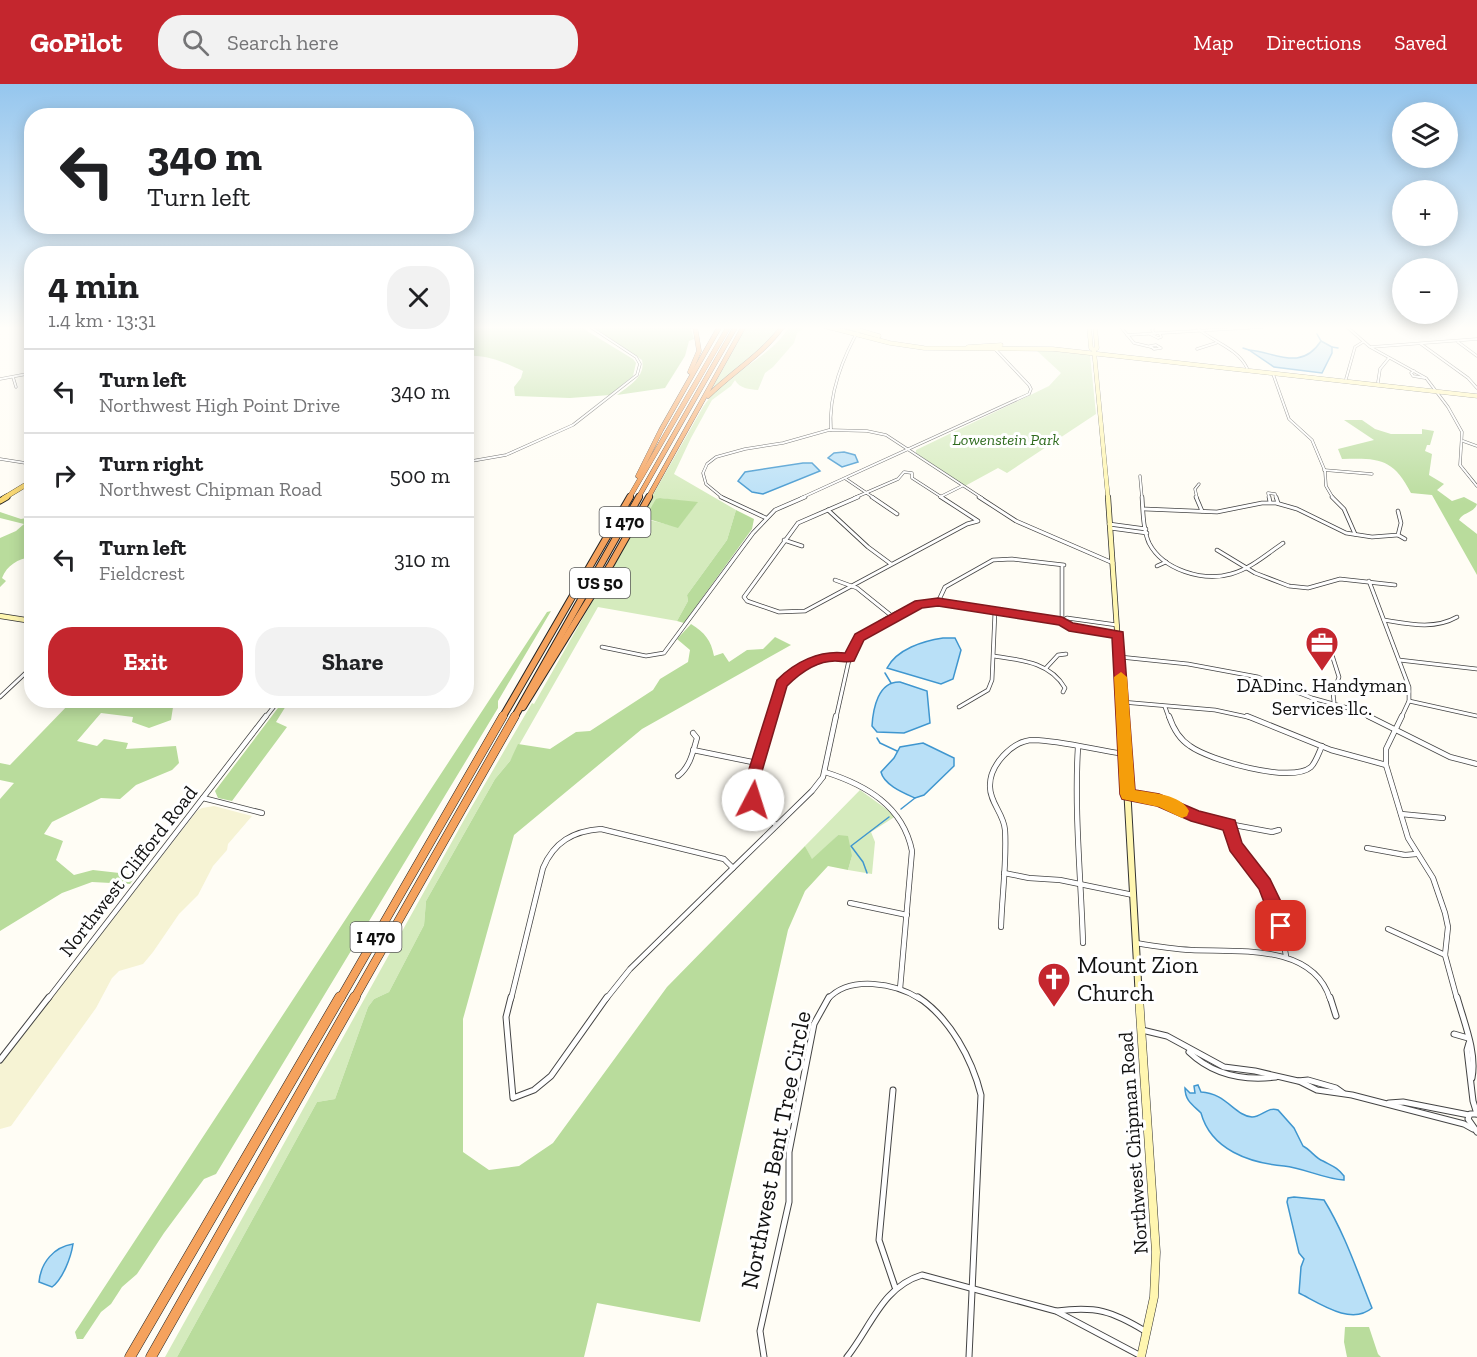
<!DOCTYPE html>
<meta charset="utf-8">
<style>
body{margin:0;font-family:"Zilla Slab",serif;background:#f2f2f2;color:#202124;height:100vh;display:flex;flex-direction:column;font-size:22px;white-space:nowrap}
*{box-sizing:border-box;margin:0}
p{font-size:20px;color:#757577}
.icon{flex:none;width:33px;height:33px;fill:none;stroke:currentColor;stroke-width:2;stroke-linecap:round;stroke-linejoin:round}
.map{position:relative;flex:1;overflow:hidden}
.panel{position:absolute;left:24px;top:162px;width:450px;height:462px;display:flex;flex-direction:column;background:#fff;border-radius:24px;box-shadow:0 3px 15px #0003}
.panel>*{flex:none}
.top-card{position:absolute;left:24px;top:24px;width:450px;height:126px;border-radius:24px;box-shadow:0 3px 15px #0003;background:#fff;color:#202124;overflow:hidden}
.tools{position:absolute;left:1392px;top:18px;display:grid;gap:12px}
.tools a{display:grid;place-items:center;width:66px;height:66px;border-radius:50%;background:#fff;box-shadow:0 3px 15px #0003;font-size:30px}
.pin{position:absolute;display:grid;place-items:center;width:51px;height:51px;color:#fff;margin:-26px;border-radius:12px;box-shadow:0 3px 9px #0006}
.me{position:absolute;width:66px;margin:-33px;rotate:5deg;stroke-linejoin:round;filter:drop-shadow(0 0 4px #0008)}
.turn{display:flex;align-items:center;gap:21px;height:126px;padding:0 24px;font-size:27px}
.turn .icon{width:78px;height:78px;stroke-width:2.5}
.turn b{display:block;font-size:42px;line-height:51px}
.round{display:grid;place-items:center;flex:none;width:63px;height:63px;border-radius:24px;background:#f2f2f2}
.headline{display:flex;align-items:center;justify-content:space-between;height:102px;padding:0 24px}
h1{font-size:36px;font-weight:700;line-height:45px}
.button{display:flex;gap:12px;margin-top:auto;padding:12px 24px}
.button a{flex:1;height:69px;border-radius:24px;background:#c4262e;color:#fff;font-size:24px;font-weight:700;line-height:69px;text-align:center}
.button a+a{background:#f2f2f2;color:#202124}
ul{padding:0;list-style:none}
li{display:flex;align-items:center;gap:18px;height:84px;padding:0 24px;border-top:2px solid #e0e0e0}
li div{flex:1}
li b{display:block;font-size:22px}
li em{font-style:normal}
header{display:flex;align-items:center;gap:36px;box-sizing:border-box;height:84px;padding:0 30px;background:#c4262e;color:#fff}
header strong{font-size:28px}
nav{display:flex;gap:33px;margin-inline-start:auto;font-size:21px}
.search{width:420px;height:54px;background:#f2f2f2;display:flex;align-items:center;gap:15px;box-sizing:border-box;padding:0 21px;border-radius:24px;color:#757577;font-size:22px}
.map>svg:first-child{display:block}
.farmland{fill:#f6f3d4}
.green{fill:#d5ebbd;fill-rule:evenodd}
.forest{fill:#b9dc9c}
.water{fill:#b9e0f7;stroke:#3f96cf;stroke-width:1.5}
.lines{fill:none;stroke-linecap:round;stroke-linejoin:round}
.stream{stroke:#3f96cf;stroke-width:1.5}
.street-far3-casing{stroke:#444;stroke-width:3}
.street-far2-casing{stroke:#444;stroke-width:4.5}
.street-far1-casing{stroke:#444;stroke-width:6}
.street-casing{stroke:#444;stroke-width:7}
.secondary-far3-casing{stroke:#333;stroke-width:4.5}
.secondary-far2-casing{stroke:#333;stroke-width:6}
.secondary-far1-casing{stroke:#333;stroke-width:8}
.secondary-casing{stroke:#333;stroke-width:9}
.primary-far1-casing{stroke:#222;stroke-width:5}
.primary-casing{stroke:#222;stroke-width:7}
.highway-far3-casing{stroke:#222;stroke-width:5}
.highway-far2-casing{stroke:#222;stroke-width:8}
.highway-far1-casing{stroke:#222;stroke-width:9}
.highway-casing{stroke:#222;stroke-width:11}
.street-far3{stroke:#fff;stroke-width:2}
.street-far2{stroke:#fff;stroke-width:3}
.street-far1{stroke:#fff;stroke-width:4.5}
.street{stroke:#fff;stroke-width:5}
.secondary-far3{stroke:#fff6b0;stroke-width:4}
.secondary-far2{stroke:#fff6b0;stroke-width:4.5}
.secondary-far1{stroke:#fff6b0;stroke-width:6}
.secondary{stroke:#fff6b0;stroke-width:8}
.primary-far1{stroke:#f9d66b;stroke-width:4.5}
.primary{stroke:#f9d66b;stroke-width:5}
.highway-far3{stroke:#f5a25d;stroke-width:4.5}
.highway-far2{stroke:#f5a25d;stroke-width:6}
.highway-far1{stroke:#f5a25d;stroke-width:8}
.highway{stroke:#f5a25d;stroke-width:10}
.route{fill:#c4262e;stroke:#7f191e;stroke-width:1.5}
.slow{fill:#f59e0b}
.labels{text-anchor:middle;stroke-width:6;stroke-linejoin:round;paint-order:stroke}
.far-park-label{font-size:16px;font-style:italic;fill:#2f6b1f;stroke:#fff}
.shield{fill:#fff;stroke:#585858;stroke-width:1.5}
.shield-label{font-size:18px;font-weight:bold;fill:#111}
.poi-label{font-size:20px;fill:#111;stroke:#fff}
.street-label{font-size:20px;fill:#111;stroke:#fff}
.near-poi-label{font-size:24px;fill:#111;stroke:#fff;text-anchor:start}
.near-street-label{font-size:24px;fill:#111;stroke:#fff}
</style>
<header>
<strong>GoPilot</strong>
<div class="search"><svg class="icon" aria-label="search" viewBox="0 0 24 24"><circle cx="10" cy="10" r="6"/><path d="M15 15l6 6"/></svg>Search here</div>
<nav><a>Map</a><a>Directions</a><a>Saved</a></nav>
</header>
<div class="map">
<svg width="1477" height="1273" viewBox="0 0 1477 1273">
<rect width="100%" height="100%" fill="#fffdf5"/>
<polygon class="farmland" points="214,722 252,732 228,760 227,766 213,782 198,811 179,830 153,868 143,880 119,887 112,894 96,924 11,1042 0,1045 0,980 197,727 202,724"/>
<g class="green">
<polygon points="746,242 779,242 768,259 712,305"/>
<path d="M790,242h17l-10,7 -3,10 -21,24 -8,6 -7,17c-9,-1 -18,-1 -23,-10l6,-9 -10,15 -19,14 -21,38 -17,36 62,36 -9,30 -40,55 1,6 -11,20 -79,-14 -88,154 -15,18 -69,122 -2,24 -35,67 -15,7 -6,8 -33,92 -18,3 -140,255h-12l299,-537 68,-117 2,1 169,-297c25,-37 65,-46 87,-81zM660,414l37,5 -19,24 -33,-8z"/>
<polygon points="1035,265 1090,271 1096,330 1007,389 998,384 965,402 916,369 916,366 1049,302 1061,289"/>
<polygon points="860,706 896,732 871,748 875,758 872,790 848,786 852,772 838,751 812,776 805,762"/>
</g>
<g class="forest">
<path d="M466,242h118l3,5 46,28 3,4 -3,13 -23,19 -40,3 -55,-2 -1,-9 7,-9 2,-7c-16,-8 -38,-17 -56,-15z"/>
<path d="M592,242h98l4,13 -5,2 -4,15 -20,32 -48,7c12,-9 29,-19 25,-35z"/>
<path d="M1344,336h18l13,9 16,5h31v-5l12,2 -4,14h-3l-2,6 7,3 -3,21 15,9 -7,6 15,11 12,-4 13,7c-3,9 -14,8 -18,16l18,14v41l-45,-80 -21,-2c-18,-35 -32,-35 -69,-34l-4,-10 36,-9z"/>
<polygon points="660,414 698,418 678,444 645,434 656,415"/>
<polygon points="736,426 754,435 752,445 684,539 677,537 688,517 687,511 727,456"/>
<path d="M0,428l21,7 11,-2 -1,40c-13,2 -24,8 -29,21l4,3 -6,6v-49l16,-7 8,-7 -24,-6z"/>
<polygon points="551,527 498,617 498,624 216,1090 204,1095 164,1149 137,1190 122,1203 111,1220 101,1228 83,1255 77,1255 75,1248 547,528"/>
<path d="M691,540c14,9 20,16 23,32l9,-3 6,9 18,-12 16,-1 12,-12 16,8 -149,84 -128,106 -51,184v133l26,18 30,-4 34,-23 114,-156 138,-141 7,13 26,-24 10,1 4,20 -4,14 -20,-4 -23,25 -17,39 -88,392 -103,-19 -13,54h-407l140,-255 18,-3 33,-92 6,-8 15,-7 35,-67 2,-24 69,-122 15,-18 8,-17 32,5 26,-17 14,-1 63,-41 7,-11 28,-17 2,-12 -13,-11z"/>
<polygon points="284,616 289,617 276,638 287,643 232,717 218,714 215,707"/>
<polygon points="72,617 174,617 171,636 149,644 132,638 133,633 101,629 77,657 97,662 104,655 128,659 126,665 176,662 179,679 172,686 136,701 120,715 101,714 52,738 44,750 63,757 56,776 74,791 93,786 137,791 130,800 92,798 62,809 0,847 0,715 14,699 0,696 0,679 10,681"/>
<polygon points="1345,1243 1369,1243 1378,1270 1381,1273 1347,1273 1344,1258"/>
</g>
<g class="water">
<path d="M1321,257l11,6v6l-10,20 -48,-6 -25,-17c26,2 52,22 72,-9z"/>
<polygon points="844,368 855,371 858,378 842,383 828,374 834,369"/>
<polygon points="803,379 812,379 820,387 763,410 752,408 738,397 745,388"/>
<path d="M943,554h12l6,12 -8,29 -12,5 -54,-16c10,-19 36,-27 56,-30z"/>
<path d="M900,598l27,9 3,32 -26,10 -27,-1 -5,-6c1,-17 6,-45 28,-44z"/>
<path d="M923,659l31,15v8l-30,29 -9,3c-11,-5 -31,-13 -34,-26l13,-14 6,-11z"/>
<path d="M1198,1001l3,7c25,1 34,24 51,25 10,0 16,-11 26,-7l16,18 9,18c8,4 12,12 20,15 9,5 14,6 21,15v4c-20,-1 -40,-12 -60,-14 -34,-3 -73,-16 -83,-53 -8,-8 -16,-12 -16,-25l5,5h5l-1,-7z"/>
<path d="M1294,1113l30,3c21,34 33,71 48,108 -21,18 -53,-5 -73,-15l2,-26 3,-8 -5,-6 -12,-51 1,-4z"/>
<path d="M73,1160c-2,13 -10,35 -21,43l-13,-5c2,-20 15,-35 34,-38z"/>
</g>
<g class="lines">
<g class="stream">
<polyline points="1317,250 1321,257"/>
<polyline points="1332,263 1338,264"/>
<polyline points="1243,264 1249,266"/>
<polyline points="885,589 891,599"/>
<polyline points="877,654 880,659 897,667"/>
<polyline points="901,725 915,714"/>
<polyline points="867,789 863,778 851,762 889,733"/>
</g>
<g class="street-far3-casing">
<g id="street-far3">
<polyline points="1120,242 1134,259 1151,263"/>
<polyline points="1155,242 1152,246 1155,250"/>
<path d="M1195,242c16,16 42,21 52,42"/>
<polyline points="1346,242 1370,263 1426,294 1448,323 1462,348 1460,381 1477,402"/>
<polyline points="1150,250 1158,254 1161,253 1160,250"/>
<polyline points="1127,251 1262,243"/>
<polyline points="1458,258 1477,272"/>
<polyline points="1421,260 1468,294 1477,304"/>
<polygon points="1156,261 1161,264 1154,265 1150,262"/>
<polyline points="1371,263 1477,255"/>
<polyline points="1197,265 1216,259"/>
<polyline points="1414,287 1411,289 1413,292 1425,294"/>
<polyline points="1273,290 1289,335 1312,356 1325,387 1326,402 1333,414"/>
<polyline points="13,293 16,303"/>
<polyline points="0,295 32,289"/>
<polyline points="1346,295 1355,263 1363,258"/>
<polyline points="1378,298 1380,285 1389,274"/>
<path d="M831,346c-3,-35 12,-74 30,-104"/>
<polyline points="1463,357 1477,362"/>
<polyline points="0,375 32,380"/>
<polyline points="466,378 506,371 573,341 637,291 640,280 636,273 589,242"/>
<polyline points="1324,386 1372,390"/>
<polyline points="1140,392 1142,414"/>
<polyline points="846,395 874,414"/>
<polyline points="940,413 962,402"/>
<polyline points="723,414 706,400 703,389 707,380 716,373 745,365 783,359 829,346 867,347 886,351 982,414"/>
<polyline points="801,414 1029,310 1031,305 1029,301 994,264"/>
<polyline points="854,414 898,395 904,388 912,389 912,394 943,414"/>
<polyline points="1197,414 1195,405 1199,400"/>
<polyline points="1269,414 1268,409 1275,410 1276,414"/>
</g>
</g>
<g class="street-far2-casing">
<g id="street-far2">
<polyline points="721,413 766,434"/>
<polyline points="858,413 798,439 744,513 747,517 779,528 805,527 967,440 978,437 941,413"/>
<polyline points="872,413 897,430"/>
<polyline points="979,413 1016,437 1113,479"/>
<path d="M1142,413c1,15 1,32 7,46 14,27 54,39 82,31 19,-5 36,-20 52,-31"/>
<polyline points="1196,413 1202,427"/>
<polyline points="1269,413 1270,418"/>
<polyline points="1276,413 1278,419"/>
<polyline points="1332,413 1344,425 1355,450"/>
<polyline points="1145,425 1217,428 1262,419 1276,419 1297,425 1346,449 1372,453 1398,451 1401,439 1398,427"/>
<polyline points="828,426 868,463 891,480"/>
<polyline points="1109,440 1146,445"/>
<polyline points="1110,444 1147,449"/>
<polyline points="1398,451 1405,455"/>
<polyline points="784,456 802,462"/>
<polyline points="1217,466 1255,489 1289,502 1308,504 1340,495 1395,501"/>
<polyline points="1157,482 1166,478"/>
<polyline points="1062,483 1062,536"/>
<polyline points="835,496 857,504 893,533"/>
<polyline points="1369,497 1409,603 1409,617 1401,634"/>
<polyline points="938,518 945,503 993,476 1012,475 1064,481"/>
<path d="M1384,536c25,4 50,10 73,-3"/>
<polyline points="1062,537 1069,543 1118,551"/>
<polyline points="1325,549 1339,593 1333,609 1334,618"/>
<polyline points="602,563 646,572 664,569 753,449 775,426 805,413"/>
<path d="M994,572c27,4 56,6 71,32l-2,4"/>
<polyline points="1120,573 1188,580 1258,593 1312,614 1355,626 1371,634"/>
<polyline points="1399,576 1477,585"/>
<polyline points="1046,584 1058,571 1066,570"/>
<polyline points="0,613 32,583"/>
<polyline points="1409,617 1477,632"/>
<polyline points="1122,618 1215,626 1252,634"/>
<polyline points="959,623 988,606 992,596 995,527"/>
<polyline points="1165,623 1169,634"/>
<polyline points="265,634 279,616"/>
<path d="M771,634c3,-11 5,-22 9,-32 11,-24 47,-31 70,-28"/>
<path d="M836,634l15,-67c17,-27 50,-43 80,-49l131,19 5,-3 50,7"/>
</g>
</g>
<g class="street-far1-casing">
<g id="street-far1">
<polyline points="771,632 751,701 755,722 776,741"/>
<path d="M1169,632c4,12 10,23 21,30 19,14 101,38 121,21 5,-5 8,-15 11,-21"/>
<polyline points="1247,632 1331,666 1386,681"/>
<polyline points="1368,632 1450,673 1477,680"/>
<polyline points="1402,632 1386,665 1386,681 1408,754 1433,794 1445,829 1448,843 1445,871 1457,915"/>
<path d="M1078,663c-4,65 3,131 5,196"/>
<polyline points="693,666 757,679"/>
<path d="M825,688c41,13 78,34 87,79l-12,138"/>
<path d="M678,692c12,-9 15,-24 19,-38l-4,-5"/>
<polyline points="1128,710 1159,717 1207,736 1272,748 1279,746"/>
<polyline points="203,714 262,729"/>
<polyline points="1401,730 1443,734"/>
<path d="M1230,741c6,25 23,39 35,60 13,21 17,47 21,71"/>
<polyline points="1367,764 1405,771 1416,770"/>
<polyline points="733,784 812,707 823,693 836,632"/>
<polyline points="1004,789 1029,794 1060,796 1133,811"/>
<polyline points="850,819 907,831"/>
<path d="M1001,843c1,-32 6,-66 4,-97 -1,-16 -15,-27 -15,-43 -1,-21 22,-47 44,-47 28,1 62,10 91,14"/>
<polyline points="1388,845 1445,871"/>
<path d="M1136,859c18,3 37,6 55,7 46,2 122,-7 139,49"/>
<polyline points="48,915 266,632"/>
<path d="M511,915l32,-131c11,-26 30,-37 58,-39l123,30 9,9 -103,101 -24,30"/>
<path d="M828,915c22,-24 67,-16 92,0"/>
</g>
</g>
<g class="street-casing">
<g id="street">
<polyline points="511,913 506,933 513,1014 534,1006 551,992 607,913"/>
<path d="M918,913c32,21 54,62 63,98l-12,262"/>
<polyline points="1330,913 1336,932"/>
<path d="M1457,913c7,25 20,56 15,81"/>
<polyline points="1142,946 1167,952 1224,983 1255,987 1298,997 1308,996 1336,1004 1343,1009"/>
<polyline points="1454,950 1468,954"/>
<polyline points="1469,959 1467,966 1473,1017 1477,1030"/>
<path d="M1189,968c24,23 54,29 87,25"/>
<polyline points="0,976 49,913"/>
<polyline points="1299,997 1317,1006 1352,1011 1464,1040 1473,1045"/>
<polyline points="893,1006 879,1156 895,1203"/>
<polyline points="1389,1019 1403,1018 1469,1031"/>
<polyline points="1477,1030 1470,1030 1468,1035 1477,1048"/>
<path d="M1057,1227c39,-5 55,0 88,20"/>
<polyline points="764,1273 760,1247 789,1118 789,1068 814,940 829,913"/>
<path d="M847,1273c24,-30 35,-70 75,-82l134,36 85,45"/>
</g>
</g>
<g class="secondary-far3-casing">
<g id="secondary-far3">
<polyline points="824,242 890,259 924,264 1053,265 1477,312"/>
<polyline points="1089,242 1091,264 1094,266"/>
<polyline points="1095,242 1097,264 1094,266 1108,414"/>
<polyline points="848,243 879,252"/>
<polyline points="968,263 1001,261"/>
</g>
</g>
<g class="secondary-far2-casing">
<g id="secondary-far2">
<polyline points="1108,413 1123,634"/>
<polyline points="0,532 32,537"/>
</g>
</g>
<g class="secondary-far1-casing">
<polyline id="secondary-far1" points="1123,632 1139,915"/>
</g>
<g class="secondary-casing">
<polyline id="secondary" points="1139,913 1156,1168 1154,1213 1141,1273"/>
</g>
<g class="primary-far1-casing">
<polyline id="primary-far1" points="4,414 32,397"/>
</g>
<g class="primary-casing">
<polyline id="primary" points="0,417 7,413"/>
</g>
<g class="highway-far3-casing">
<g id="highway-far3">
<polyline points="690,288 699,267 695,242"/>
<path d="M708,312c24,-24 55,-42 75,-70"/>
<polyline points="638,392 661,346 720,242"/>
<polyline points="629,414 729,242"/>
<polyline points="638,414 736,242"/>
<polyline points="648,414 744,242"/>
</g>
</g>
<g class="highway-far2-casing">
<g id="highway-far2">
<polyline points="523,623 611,480 649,413"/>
<polyline points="502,634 630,413"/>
<polyline points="514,634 639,413"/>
</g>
</g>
<g class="highway-far1-casing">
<g id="highway-far1">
<polyline points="340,915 503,632"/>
<polyline points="354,915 515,632"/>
</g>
</g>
<g class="highway-casing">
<g id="highway">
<polyline points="130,1273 340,913"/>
<polyline points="151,1273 355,913"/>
</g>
</g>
<use href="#street-far3" class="street-far3"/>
<use href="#street-far2" class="street-far2"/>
<use href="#street-far1" class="street-far1"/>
<use href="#street" class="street"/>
<use href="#secondary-far3" class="secondary-far3"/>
<use href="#secondary-far2" class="secondary-far2"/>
<use href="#secondary-far1" class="secondary-far1"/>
<use href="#secondary" class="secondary"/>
<use href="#primary-far1" class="primary-far1"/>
<use href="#primary" class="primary"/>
<use href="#highway-far3" class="highway-far3"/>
<use href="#highway-far2" class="highway-far2"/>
<use href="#highway-far1" class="highway-far1"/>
<use href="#highway" class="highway"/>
</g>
<linearGradient id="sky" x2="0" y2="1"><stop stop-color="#95c6ee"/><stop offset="0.58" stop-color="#fffefa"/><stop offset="1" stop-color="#fffefa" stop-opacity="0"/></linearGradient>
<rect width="1477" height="420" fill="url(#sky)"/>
<path class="route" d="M938,514l124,19 11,6 50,9 12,158 24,4 40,17 36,9 7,23 28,36 16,33 4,14 -3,5 -6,2 -6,-2 -16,-42 -29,-38 -7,-21 -32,-9 -34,-15 -35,-7 -2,-5 -8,-156 -43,-7 -10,-6 -121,-19 -16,2 -58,32 -10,21c-7,2 -12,0 -19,0 -18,0 -36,13 -48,25l-29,99 2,15 -2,4 -5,2 -6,-2 -3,-19 33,-105c18,-18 42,-30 68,-27l10,-19 60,-33z"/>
<path class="slow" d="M1121,588l6,5 8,113c16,3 46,4 54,21l-2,5 -5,2 -23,-11 -37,-8 -2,-5 -6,-117z"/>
<defs>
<g id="office-pin" transform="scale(1.725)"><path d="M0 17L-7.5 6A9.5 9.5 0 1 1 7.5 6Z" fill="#c4262e" stroke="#fff"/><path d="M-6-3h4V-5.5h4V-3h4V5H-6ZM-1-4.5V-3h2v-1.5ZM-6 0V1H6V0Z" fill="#fff"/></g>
<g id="church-pin" transform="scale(1.725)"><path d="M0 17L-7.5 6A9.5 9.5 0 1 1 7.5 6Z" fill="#c4262e" stroke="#fff"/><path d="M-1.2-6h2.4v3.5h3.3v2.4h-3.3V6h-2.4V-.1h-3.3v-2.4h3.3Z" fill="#fff"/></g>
</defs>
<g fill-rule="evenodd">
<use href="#office-pin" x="1322" y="559"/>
<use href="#church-pin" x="1054" y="895"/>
</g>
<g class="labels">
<g class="far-park-label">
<text x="1006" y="361">Lowenstein Park</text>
</g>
<g class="shield">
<rect x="599.5" y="423" width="51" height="30" rx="4.5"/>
<rect x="570" y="484" width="60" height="30" rx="4.5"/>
<rect x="350.5" y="838" width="51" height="30" rx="4.5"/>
</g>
<g class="shield-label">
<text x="625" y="444">I 470</text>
<text x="600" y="505">US 50</text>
<text x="376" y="859">I 470</text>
</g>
<g class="poi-label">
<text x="1322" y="608">DADinc. Handyman<tspan x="1322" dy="23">Services llc.</tspan></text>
</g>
<g class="street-label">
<text transform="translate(128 787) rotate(-52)" y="7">Northwest Clifford Road</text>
<text transform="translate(1133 1059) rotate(-94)" y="7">Northwest Chipman Road</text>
</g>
<g class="near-poi-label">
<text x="1077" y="889">Mount Zion<tspan x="1077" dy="28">Church</tspan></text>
</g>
<g class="near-street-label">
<text transform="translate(776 1066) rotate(-79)" y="8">Northwest Bent Tree Circle</text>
</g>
</g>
</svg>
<div class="tools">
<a><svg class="icon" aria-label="layers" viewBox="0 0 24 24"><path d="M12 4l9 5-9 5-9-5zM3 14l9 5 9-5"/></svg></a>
<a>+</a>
<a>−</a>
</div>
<div class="pin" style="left:1281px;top:842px;background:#d93025"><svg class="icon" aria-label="arrive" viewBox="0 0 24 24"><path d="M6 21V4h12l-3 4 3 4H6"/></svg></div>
<svg class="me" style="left:753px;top:716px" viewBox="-20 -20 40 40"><circle r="19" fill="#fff"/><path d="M0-13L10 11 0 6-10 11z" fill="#c4262e"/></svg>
<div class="top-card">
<div class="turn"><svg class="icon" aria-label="left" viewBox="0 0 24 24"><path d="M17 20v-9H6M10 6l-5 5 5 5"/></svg><div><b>340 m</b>Turn left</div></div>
</div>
<section class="panel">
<div class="headline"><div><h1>4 min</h1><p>1.4 km · 13:31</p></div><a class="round"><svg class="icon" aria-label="close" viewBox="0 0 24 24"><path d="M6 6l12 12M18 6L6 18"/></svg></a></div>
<ul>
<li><svg class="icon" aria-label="left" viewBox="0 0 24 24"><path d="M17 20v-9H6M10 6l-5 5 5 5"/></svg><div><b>Turn left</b><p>Northwest High Point Drive</p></div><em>340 m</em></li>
<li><svg class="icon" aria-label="right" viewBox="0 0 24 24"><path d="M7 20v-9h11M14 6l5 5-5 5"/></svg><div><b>Turn right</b><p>Northwest Chipman Road</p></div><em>500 m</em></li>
<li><svg class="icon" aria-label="left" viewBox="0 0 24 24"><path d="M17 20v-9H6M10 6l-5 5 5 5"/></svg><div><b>Turn left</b><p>Fieldcrest</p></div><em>310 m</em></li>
</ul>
<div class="button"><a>Exit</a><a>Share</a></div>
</section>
</div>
